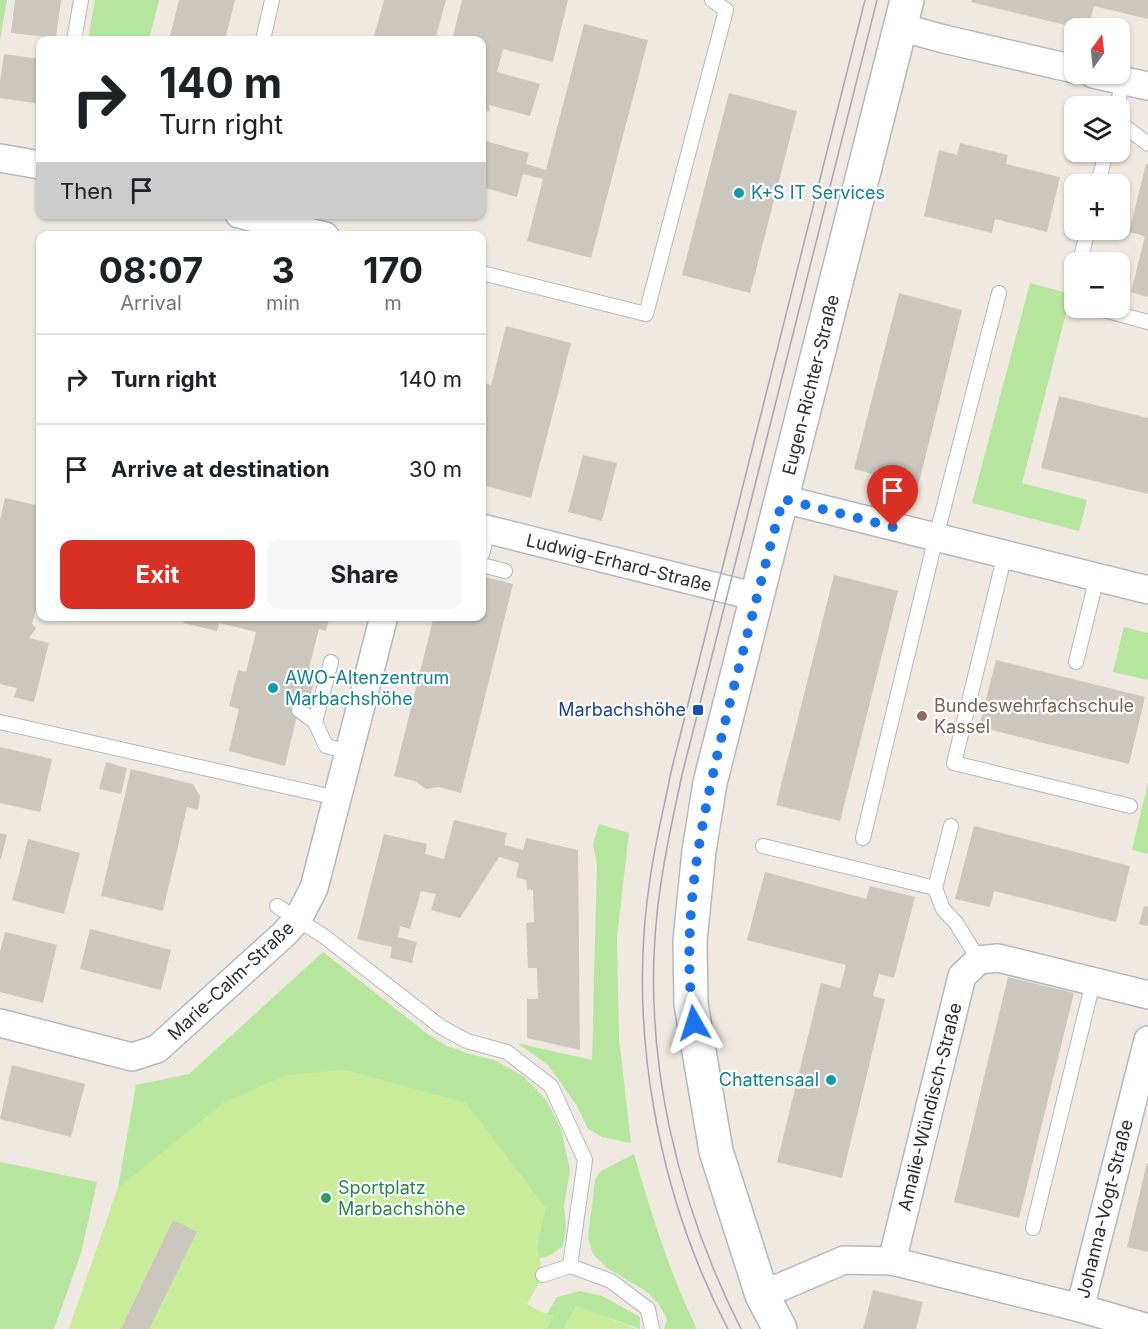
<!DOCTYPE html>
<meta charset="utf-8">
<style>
body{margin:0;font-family:Inter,sans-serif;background:#f6f6f6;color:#202124;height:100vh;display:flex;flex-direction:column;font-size:22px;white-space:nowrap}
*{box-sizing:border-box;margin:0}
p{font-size:20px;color:#757577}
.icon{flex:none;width:33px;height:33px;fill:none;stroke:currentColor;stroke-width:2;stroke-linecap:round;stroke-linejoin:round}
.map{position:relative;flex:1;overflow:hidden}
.side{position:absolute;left:36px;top:231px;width:450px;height:390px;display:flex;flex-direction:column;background:#fff;border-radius:12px;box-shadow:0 2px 4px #0004}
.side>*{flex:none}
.guide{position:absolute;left:36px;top:36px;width:450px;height:183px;border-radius:12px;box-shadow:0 2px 4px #0004;background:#fff;color:#202124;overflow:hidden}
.needle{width:39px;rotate:15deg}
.buttons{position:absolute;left:1064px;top:18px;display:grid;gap:12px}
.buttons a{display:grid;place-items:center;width:66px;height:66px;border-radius:12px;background:#fff;box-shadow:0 2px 4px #0004;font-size:30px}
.pin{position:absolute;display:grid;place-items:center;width:51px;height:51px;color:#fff;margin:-62px -26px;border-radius:50% 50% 50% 0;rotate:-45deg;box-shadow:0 0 6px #0007}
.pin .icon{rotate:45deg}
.me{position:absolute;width:66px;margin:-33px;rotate:354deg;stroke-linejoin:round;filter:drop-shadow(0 0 4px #0008)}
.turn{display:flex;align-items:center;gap:21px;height:126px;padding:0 24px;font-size:27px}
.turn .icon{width:78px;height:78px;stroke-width:2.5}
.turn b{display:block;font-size:42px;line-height:51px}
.then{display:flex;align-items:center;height:57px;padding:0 24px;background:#0003;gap:12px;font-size:22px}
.eta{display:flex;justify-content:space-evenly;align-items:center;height:102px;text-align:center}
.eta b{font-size:36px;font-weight:700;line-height:42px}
.cta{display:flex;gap:12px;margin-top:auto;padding:12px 24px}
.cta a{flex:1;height:69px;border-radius:12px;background:#d93025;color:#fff;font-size:24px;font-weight:700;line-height:69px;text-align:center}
.cta a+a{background:#f6f6f6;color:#202124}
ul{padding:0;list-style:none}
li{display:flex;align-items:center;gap:18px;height:90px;padding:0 24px;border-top:2px solid #e0e0e0}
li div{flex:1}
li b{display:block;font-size:22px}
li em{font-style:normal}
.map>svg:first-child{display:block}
.green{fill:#b6e59e}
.pitch{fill:#c9ec9a}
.building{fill:#cbc7bf}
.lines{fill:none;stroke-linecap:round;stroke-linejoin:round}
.lane-casing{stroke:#b4b7c1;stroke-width:16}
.street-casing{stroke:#b4b7c1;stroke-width:30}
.secondary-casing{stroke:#b4b7c1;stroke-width:36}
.lane{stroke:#fff;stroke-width:14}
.street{stroke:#fff;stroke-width:27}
.secondary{stroke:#fff;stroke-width:33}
.tram{stroke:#a3a6b8;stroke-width:1.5}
.route{stroke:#1a73e8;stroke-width:10;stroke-dasharray:0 18}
.culture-dot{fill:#0f9aa8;stroke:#fff;stroke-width:2}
.transit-dot{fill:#1a4fb4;stroke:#fff;stroke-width:2}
.education-dot{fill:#8d6e63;stroke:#fff;stroke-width:2}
.leisure-dot{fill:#2e9e5b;stroke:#fff;stroke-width:2}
.labels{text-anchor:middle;stroke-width:4.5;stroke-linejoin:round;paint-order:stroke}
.culture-label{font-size:18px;fill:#0d838f;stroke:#fff;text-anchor:start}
.street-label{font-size:18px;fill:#2e2e2e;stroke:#fff}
.education-label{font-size:18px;fill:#785e54;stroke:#fff;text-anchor:start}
.transit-label{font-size:18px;fill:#164399;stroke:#fff;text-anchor:end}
.leisure-label{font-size:18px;fill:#27864d;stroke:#fff;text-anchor:start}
</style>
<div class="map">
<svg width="1148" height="1329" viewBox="0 0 1148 1329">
<rect width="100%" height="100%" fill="#efe9e1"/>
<g class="green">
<polygon points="0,0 7,0 0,40"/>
<polygon points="95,0 159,0 149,40 88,40"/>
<polygon points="1030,283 1071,294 1022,483 1087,500 1079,531 972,503"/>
<polygon points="1124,627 1148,633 1148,680 1113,672"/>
<polygon points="1148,782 1148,854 1132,850"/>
<polygon points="599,824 629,833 617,937 619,1039 631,1143 602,1137 588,1129 577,1106 548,1065 517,1043 592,1060 597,864 593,844"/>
<polygon points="323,952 429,1035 447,1046 470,1054 494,1060 523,1076 547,1101 561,1129 570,1170 564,1206 566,1228 563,1246 551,1255 535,1260 69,1329 118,1188 136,1085 189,1074"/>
<path d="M634,1154c17,59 36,120 63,175h-33l3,-10 -9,-16 -12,-12 -39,-23 -14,-14 -5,-16 7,-58 6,-9z"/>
<polygon points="0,1162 97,1182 81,1253 54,1329 0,1329"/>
<polygon points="580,1291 602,1296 640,1317 640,1329 576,1306 564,1329 538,1329 557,1297"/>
</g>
<g class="pitch">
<polygon points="345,1070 466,1103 546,1208 537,1246 543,1275 527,1304 539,1311 554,1316 547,1329 69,1329 118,1188 223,1103 286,1075"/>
<polygon points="576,1305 636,1329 564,1329"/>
</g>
<g class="building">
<polygon points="15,0 61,0 56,38 11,33"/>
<polygon points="179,0 235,0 225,40 169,40"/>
<polygon points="384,0 446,0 435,40 373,40"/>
<polygon points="462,0 568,0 553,62 503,49 497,72 540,84 530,116 489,105 490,112 482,110 482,40 452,40"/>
<polygon points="972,0 1148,0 1148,19 1094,6 1088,28 1077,28 971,2"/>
<polygon points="584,24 648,40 591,258 527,241 543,179 523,174 517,197 482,187 482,140 529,153 526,164 546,170"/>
<polygon points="4,54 40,59 40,104 0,98 0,82"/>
<polygon points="729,93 797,111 750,293 682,275"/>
<polygon points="960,143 1008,155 1006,164 1060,177 1047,232 995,219 992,233 924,216 939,150 957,155"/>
<polygon points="1146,164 1148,164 1148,297 1131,292 1145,236 1129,232"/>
<polygon points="899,293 962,310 918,486 854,469"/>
<polygon points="506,326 571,343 531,498 482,485 482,424 484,414 482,413 482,382 491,385"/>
<polygon points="1059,396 1148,418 1148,494 1041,468"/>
<polygon points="583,455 617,463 602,521 568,512"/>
<polygon points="5,498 40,506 40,588 38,598 40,600 40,605 35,613 32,624 36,628 29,638 49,643 34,702 14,697 17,688 0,684 0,521"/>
<polygon points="834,575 898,591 840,821 776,805"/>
<polygon points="482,576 513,584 461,793 439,787 426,789 415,781 394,776 434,616 482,616"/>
<polygon points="184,616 330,616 326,631 319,629 309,668 317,670 308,705 300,703 285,766 229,751 239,709 229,706 238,670 246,672 256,632 219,623 217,631 183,623"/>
<polygon points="996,660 1145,697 1129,764 979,727"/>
<polygon points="0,747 52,759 40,812 0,803"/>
<polygon points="106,762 127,768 121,794 99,789"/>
<polygon points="131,769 193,784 200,796 198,810 187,807 163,911 101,896"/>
<polygon points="454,820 507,833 504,845 523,850 526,838 578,850 580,1050 527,1038 527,999 538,999 537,968 528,968 526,923 534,922 533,890 527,889 526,880 516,877 519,863 499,857 460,918 431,910 436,894 421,891 410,929 400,926 398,937 417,942 412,963 390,958 392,947 357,939 384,834 427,844 425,854 444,859"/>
<polygon points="974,826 1130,866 1116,922 994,891 990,907 955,899"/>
<polygon points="0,833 7,835 1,859 0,859"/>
<polygon points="28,839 80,853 64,914 12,900"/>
<polygon points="765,872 866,899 870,886 915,897 894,978 879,974 873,996 885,999 842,1178 777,1162 821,983 840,988 846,965 747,940"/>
<polygon points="1144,906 1148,907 1148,926 1139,924"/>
<polygon points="90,929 171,950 161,990 80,969"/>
<polygon points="5,932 57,945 43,1003 0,992 0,952"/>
<polygon points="1008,977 1074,993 1019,1218 954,1202"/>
<polygon points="12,1065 85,1084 71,1137 0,1119"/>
<polygon points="1147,1163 1148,1163 1148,1252 1127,1247"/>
<polygon points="173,1220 197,1232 149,1329 121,1329"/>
<polygon points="873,1290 923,1302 916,1329 863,1329"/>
</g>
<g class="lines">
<g class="lane-casing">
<g id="lane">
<polyline points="74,40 81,0"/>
<polyline points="263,40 272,0"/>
<polyline points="1117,106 1123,80"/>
<polyline points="1119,122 1148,144"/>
<polyline points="1098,184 1106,152"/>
<polyline points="1082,253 1088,230"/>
<polyline points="482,273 646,314 726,10 712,0"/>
<polyline points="1104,310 1148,322"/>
<polyline points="482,554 488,530"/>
<polyline points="1005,554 954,763 1130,806"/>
<polyline points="482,565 505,571"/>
<polyline points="331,662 315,722 326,746 349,752"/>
<polyline points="1076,662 1097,577"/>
<polyline points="299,710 315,722"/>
<polyline points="0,722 337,798"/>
<polyline points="863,838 936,537 999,293"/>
<polyline points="763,846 935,888 943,909 956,923 979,960"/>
<polyline points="935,888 951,826"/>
<polyline points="277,906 325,937 441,1027 467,1041 507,1052 551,1086 585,1160 570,1266 611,1281 648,1309 652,1329"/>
<polyline points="1033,1228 1093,982"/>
<polyline points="543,1275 570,1266"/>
</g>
</g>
<g class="street-casing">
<g id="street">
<polyline points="900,27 944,39 1074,69"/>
<polyline points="1093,74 1148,86"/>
<polyline points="0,158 40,165"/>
<polyline points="239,214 325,236"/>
<polyline points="783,499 1148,590"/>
<polyline points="482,528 757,597"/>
<polyline points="0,1023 132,1057 157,1049 283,935 298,919 314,888 384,616"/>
<polyline points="892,1261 962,976 979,960 998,958 1148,995"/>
<polyline points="762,1295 844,1260 892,1261 1080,1308 1148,1328"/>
<polyline points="1080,1308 1148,1040"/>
</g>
</g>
<g class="secondary-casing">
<polyline id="secondary" points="780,1329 762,1295 716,1151 691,1004 690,941 699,851 710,783 907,0"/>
</g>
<use href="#lane" class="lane"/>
<use href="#street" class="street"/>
<use href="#secondary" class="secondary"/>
<g class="tram">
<path d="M728,1329c-70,-134 -101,-300 -78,-450 5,-36 14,-71 21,-107l194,-772"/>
<path d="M741,1329c-64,-127 -99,-273 -84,-415 5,-47 15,-93 25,-139l195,-775"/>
</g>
</g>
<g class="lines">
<path class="route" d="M694,1023c-16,-110 12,-223 38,-329 17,-65 33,-130 51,-195l110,28"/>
</g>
<g class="culture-dot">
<circle cx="739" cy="193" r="6"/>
<circle cx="273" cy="688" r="6"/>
<circle cx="831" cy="1080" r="6"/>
</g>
<rect class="transit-dot" x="692" y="704" width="12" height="12" rx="3"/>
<circle class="education-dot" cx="922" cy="716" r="6"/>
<circle class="leisure-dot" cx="326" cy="1198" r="6"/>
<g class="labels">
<g class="culture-label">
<text x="751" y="199">K+S IT Services</text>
<text x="285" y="684">AWO-Altenzentrum<tspan x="285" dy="21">Marbachshöhe</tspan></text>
<text x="819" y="1086" text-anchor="end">Chattensaal</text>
</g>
<g class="street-label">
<text transform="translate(811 385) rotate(-76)" y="6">Eugen-Richter-Straße</text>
<text transform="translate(619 563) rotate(14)" y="6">Ludwig-Erhard-Straße</text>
<text transform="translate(231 981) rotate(-43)" y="6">Marie-Calm-Straße</text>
<text transform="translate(930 1107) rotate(-76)" y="6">Amalie-Wündisch-Straße</text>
<text transform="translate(1105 1209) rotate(-76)" y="6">Johanna-Vogt-Straße</text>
</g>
<g class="education-label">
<text x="934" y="712">Bundeswehrfachschule<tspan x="934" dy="21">Kassel</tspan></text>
</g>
<g class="transit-label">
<text x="686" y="716">Marbachshöhe</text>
</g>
<g class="leisure-label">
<text x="338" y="1194">Sportplatz<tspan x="338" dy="21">Marbachshöhe</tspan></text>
</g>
</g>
</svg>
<div class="buttons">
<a><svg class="needle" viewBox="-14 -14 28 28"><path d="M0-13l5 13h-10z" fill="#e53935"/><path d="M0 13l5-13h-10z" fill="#757577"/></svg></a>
<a><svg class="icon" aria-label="layers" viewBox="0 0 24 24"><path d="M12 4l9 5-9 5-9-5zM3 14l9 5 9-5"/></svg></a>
<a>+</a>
<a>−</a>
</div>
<div class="pin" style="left:893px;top:527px;background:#d93025"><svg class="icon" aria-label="arrive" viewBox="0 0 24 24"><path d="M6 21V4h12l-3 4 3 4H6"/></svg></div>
<svg class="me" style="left:694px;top:1023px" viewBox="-20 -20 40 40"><path d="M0-17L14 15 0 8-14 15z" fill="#1a73e8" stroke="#fff" stroke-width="4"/></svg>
<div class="guide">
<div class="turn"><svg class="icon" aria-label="right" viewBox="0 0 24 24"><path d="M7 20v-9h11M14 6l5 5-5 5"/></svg><div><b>140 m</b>Turn right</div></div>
<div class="then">Then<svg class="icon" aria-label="arrive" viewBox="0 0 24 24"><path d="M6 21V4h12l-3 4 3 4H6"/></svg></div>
</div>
<section class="side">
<div class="eta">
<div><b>08:07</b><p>Arrival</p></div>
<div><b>3</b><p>min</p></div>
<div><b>170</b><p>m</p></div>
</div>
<ul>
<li><svg class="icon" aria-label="right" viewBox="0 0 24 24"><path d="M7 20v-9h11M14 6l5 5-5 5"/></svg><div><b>Turn right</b></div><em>140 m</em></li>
<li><svg class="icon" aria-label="arrive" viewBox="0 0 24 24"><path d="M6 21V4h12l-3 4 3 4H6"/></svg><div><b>Arrive at destination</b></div><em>30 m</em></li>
</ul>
<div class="cta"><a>Exit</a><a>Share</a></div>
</section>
</div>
